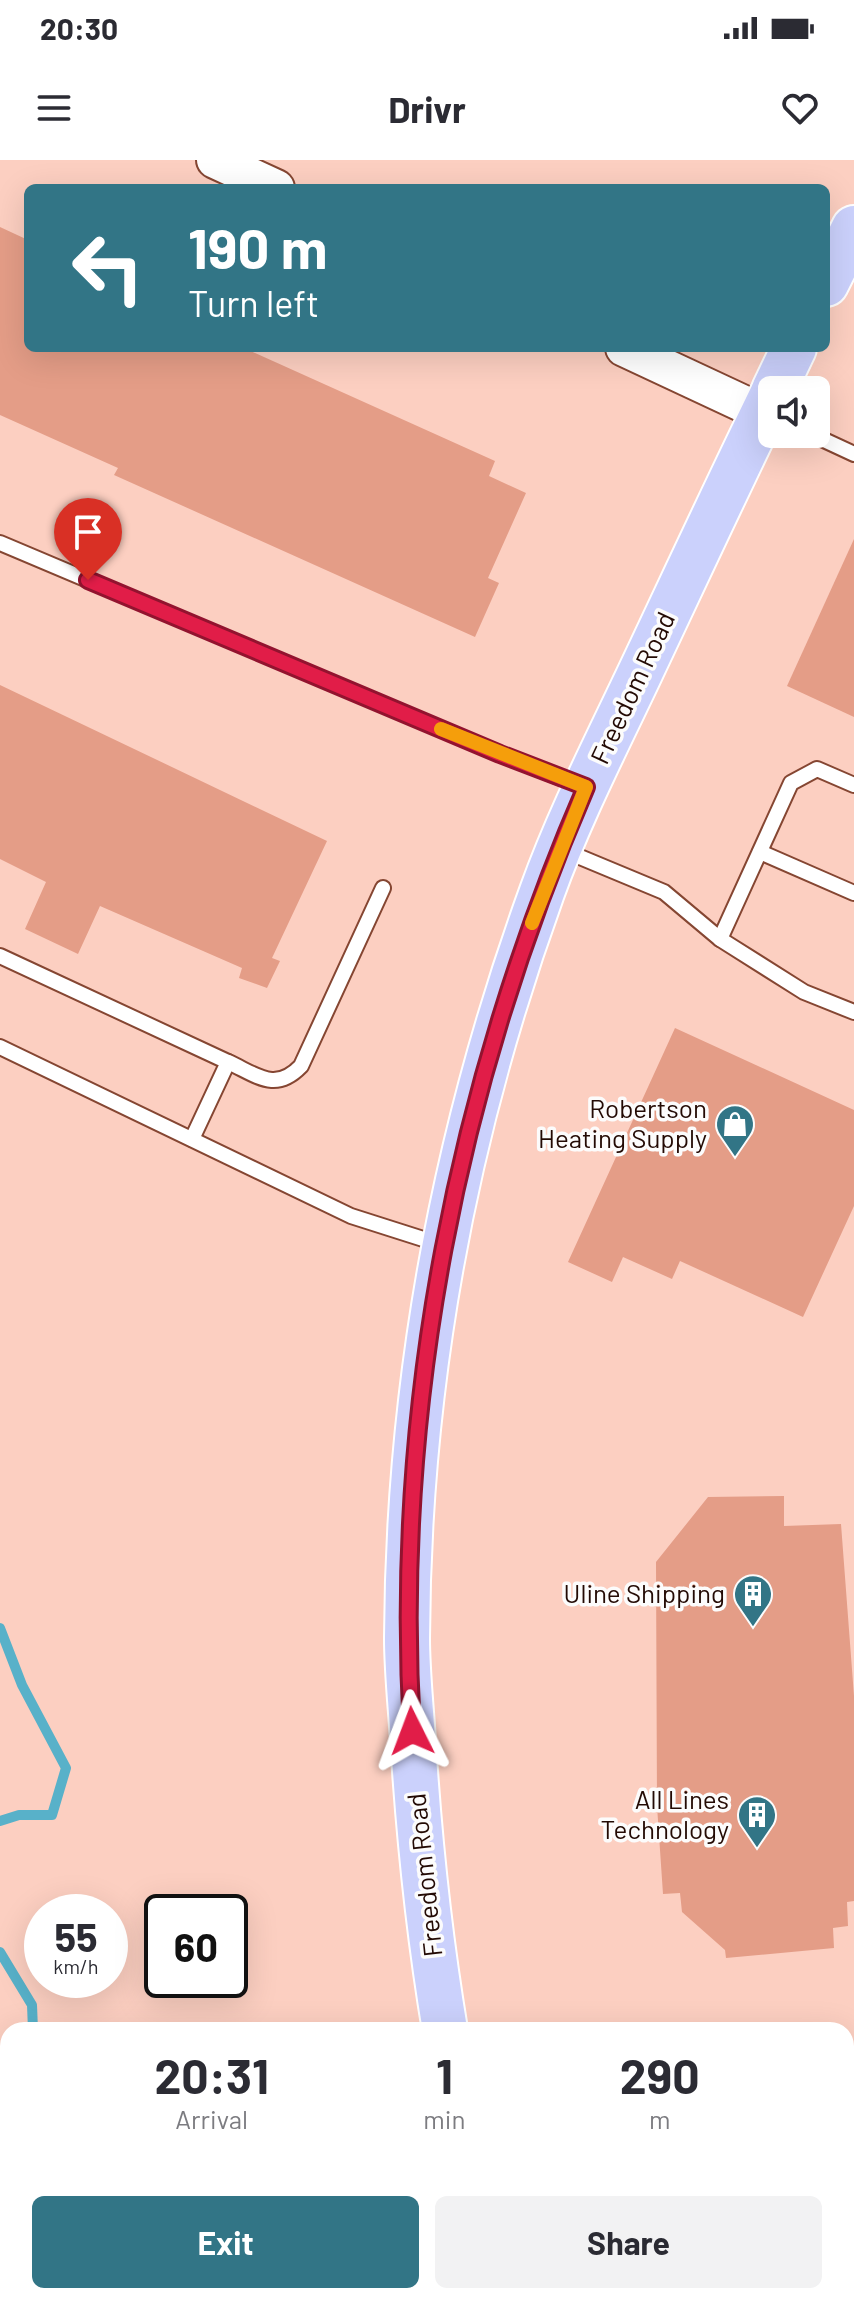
<!DOCTYPE html>
<style>
body{margin:0;font-family:Barlow,sans-serif;background:#f2f2f3;color:#2b2b33;height:100vh;display:flex;flex-direction:column;font-size:30px;white-space:nowrap}
*{box-sizing:border-box;margin:0}
p{font-size:26px;color:#7c7c81}
.icon{flex:none;width:44px;height:44px;fill:none;stroke:currentColor;stroke-width:2;stroke-linecap:round;stroke-linejoin:round}
.map{position:relative;flex:1;overflow:hidden}
.drawer{position:absolute;left:0px;top:1862px;width:854px;height:282px;display:flex;flex-direction:column;background:#fff;border-radius:24px 24px 0 0;box-shadow:0 8px 32px #0002}
.drawer>*{flex:none}
.guide{position:absolute;left:24px;top:24px;width:806px;height:168px;border-radius:12px;box-shadow:0 8px 32px #0002;background:#327586;color:#fff;overflow:hidden}
.fabs{position:absolute;left:758px;top:216px;display:grid;gap:16px}
.fabs a{display:grid;place-items:center;width:72px;height:72px;border-radius:12px;background:#fff;box-shadow:0 8px 32px #0002;font-size:40px}
.speed{position:absolute;left:24px;top:1734px;display:flex;gap:16px;font-size:40px;font-weight:700;text-align:center}
.speed>*{display:grid;place-content:center;width:104px;height:104px;border-radius:50%;background:#fff;box-shadow:0 8px 32px #0002;line-height:1}
.speed small{font-size:20px;font-weight:400}
.speed .limit{border:4px solid #111;border-radius:12px;background:#fff;color:#111}
.pin{position:absolute;display:grid;place-items:center;width:68px;height:68px;color:#fff;margin:-82px -34px;border-radius:50% 50% 50% 0;rotate:-45deg;box-shadow:0 0 8px #0007}
.pin .icon{rotate:45deg}
.me{position:absolute;width:88px;margin:-44px;rotate:357deg;stroke-linejoin:round;filter:drop-shadow(0 0 6px #0008)}
.turn{display:flex;align-items:center;gap:28px;height:168px;padding:0 32px;font-size:36px}
.turn .icon{width:104px;height:104px;stroke-width:2.5}
.turn b{display:block;font-size:56px;line-height:68px}
.eta{display:flex;justify-content:space-evenly;align-items:center;height:136px;text-align:center}
.eta b{font-size:48px;font-weight:700;line-height:56px}
.cta{display:flex;gap:16px;margin-top:auto;padding:16px 32px}
.cta a{flex:1;height:92px;border-radius:12px;background:#327586;color:#fff;font-size:32px;font-weight:700;line-height:92px;text-align:center}
.cta a+a{background:#f2f2f3;color:#2b2b33}
.status{display:flex;justify-content:space-between;align-items:center;height:56px;padding:0 40px;background:#fff;direction:ltr}
.status svg{height:22px;fill:currentColor}
header{display:flex;justify-content:space-between;align-items:center;height:104px;padding:0 32px;background:#fff;font-size:36px;font-weight:700}
.map>svg:first-child{display:block}
.lines{fill:none;stroke-linecap:round;stroke-linejoin:round}
.stream{stroke:#58b1c9;stroke-width:10}
.building{fill:#e49d87}
.service-casing{stroke:#854632;stroke-width:18}
.minor-casing{stroke:#854632;stroke-width:32}
.tertiary-casing{stroke:#854632;stroke-width:40}
.primary-casing{stroke:#fff;stroke-width:48}
.service{stroke:#fff;stroke-width:14}
.minor{stroke:#fff;stroke-width:28}
.tertiary{stroke:#fff;stroke-width:36}
.primary{stroke:#cbd1fc;stroke-width:44}
.route-casing{stroke:#92132f;stroke-width:20}
.route{stroke:#e11d48;stroke-width:14}
.slow{stroke:#f59e0b;stroke-width:14}
.labels{text-anchor:middle;stroke-width:7;stroke-linejoin:round;paint-order:stroke}
.street-label{font-size:26px;fill:#230a04;stroke:#fcfcfc}
.poi-label{font-size:26px;fill:#230a04;stroke:#fcfcfc;text-anchor:end}
</style>
<div class="status"><b>20:30</b><svg viewBox="0 0 49 12"><path d="M0 12V9h3v3zM5 12V6h3v6zM10 12V3h3v9zM15 12V0h3v12zM26 1h20v11H26zM47 4h2v5h-2z"/></svg></div>
<header><svg class="icon" aria-label="menu" viewBox="0 0 24 24"><path d="M4 6h16M4 12h16M4 18h16"/></svg>Drivr<svg class="icon" aria-label="heart" viewBox="0 0 24 24"><path d="M12 20l-8-8c-3-5 5-10 8-4 3-6 11-1 8 4z"/></svg></header>
<div class="map">
<svg width="854" height="2143" viewBox="0 0 854 2143">
<rect width="100%" height="100%" fill="#fccfc1"/>
<g class="lines">
<g class="stream">
<polyline points="0,1468 22,1525 66,1608 52,1655 19,1655 0,1661"/>
<polyline points="0,1792 32,1845 33,1870"/>
<polyline points="186,2136 196,2143"/>
<polyline points="109,2143 114,2136"/>
</g>
</g>
<g class="building">
<polygon points="0,67 28,80 28,188 244,188 495,301 489,316 526,333 488,418 499,423 475,477 114,315 118,308 0,255"/>
<polygon points="854,379 854,557 787,526"/>
<polygon points="0,525 327,681 272,798 280,801 267,828 239,818 242,808 100,746 78,794 25,769 46,722 0,699"/>
<polygon points="675,868 854,950 854,1046 803,1157 680,1101 672,1119 623,1097 612,1122 568,1102"/>
<polygon points="784,1336 784,1366 841,1364 854,1536 854,1741 847,1742 848,1766 833,1768 834,1788 726,1798 725,1790 682,1752 680,1733 663,1734 657,1646 656,1402 708,1337"/>
</g>
<g class="lines">
<g class="service-casing">
<g id="service">
<polyline points="811,274 854,294"/>
<polyline points="0,383 500,594 582,626"/>
<polyline points="563,690 664,732 720,779 804,832 854,852"/>
<polyline points="760,692 854,733"/>
<polyline points="720,779 791,623 817,609 854,625"/>
<polyline points="0,796 228,902 192,979"/>
<polyline points="0,887 351,1056 442,1085"/>
<path d="M228,902c29,13 47,31 73,4l82,-178"/>
</g>
</g>
<g class="minor-casing">
<polyline id="minor" points="755,2136 765,2143"/>
</g>
<g class="tertiary-casing">
<g id="tertiary">
<polyline points="215,0 276,28"/>
<polyline points="624,188 763,253"/>
</g>
</g>
<g class="primary-casing">
<g id="primary">
<polyline points="826,124 854,68"/>
<polyline points="774,230 794,188"/>
<path d="M445,1870c-16,-96 -26,-192 -32,-289 -2,-34 -6,-69 -6,-103 1,-255 48,-506 135,-746 27,-75 64,-147 98,-219 44,-93 87,-186 132,-278"/>
<polyline points="468,2136 469,2143"/>
<polyline points="520,2136 521,2143"/>
</g>
</g>
<use href="#service" class="service"/>
<use href="#minor" class="minor"/>
<use href="#tertiary" class="tertiary"/>
<use href="#primary" class="primary"/>
</g>
<g class="lines">
<g class="route-casing">
<path id="route" d="M88,420l412,174 86,33c-129,298 -193,620 -174,944"/>
</g>
<use href="#route" class="route"/>
<polyline class="slow" points="441,569 586,627 532,763"/>
</g>
<defs>
<g id="shop-pin" transform="scale(2)"><path d="M0 17L-7.5 6A9.5 9.5 0 1 1 7.5 6Z" fill="#327586" stroke="#fcfcfc"/><path d="M-5-2.5h2.3a2.7 3.5 0 0 1 5.4 0H5L5.5 6h-11ZM-1.5-2.5h3a1.5 2.3 0 0 0-3 0Z" fill="#fff"/></g>
<g id="building-pin" transform="scale(2)"><path d="M0 17L-7.5 6A9.5 9.5 0 1 1 7.5 6Z" fill="#327586" stroke="#fcfcfc"/><path d="M-4-6H4V6H1V3H-1V6H-4ZM-2.5-4.3h1.7v1.8h-1.7ZM.8-4.3h1.7v1.8H.8ZM-2.5-1h1.7V.8h-1.7ZM.8-1h1.7V.8H.8Z" fill="#fff"/></g>
</defs>
<g fill-rule="evenodd">
<use href="#shop-pin" x="735" y="964"/>
<use href="#building-pin" x="753" y="1434"/>
<use href="#building-pin" x="757" y="1655"/>
</g>
<g class="labels">
<g class="street-label">
<text transform="translate(633 528) rotate(-65)" y="9">Freedom Road</text>
<text transform="translate(425 1715) rotate(-96)" y="9">Freedom Road</text>
</g>
<g class="poi-label">
<text x="707" y="958">Robertson<tspan x="707" dy="30">Heating Supply</tspan></text>
<text x="725" y="1443">Uline Shipping</text>
<text x="729" y="1649">All Lines<tspan x="729" dy="30">Technology</tspan></text>
</g>
</g>
</svg>
<div class="fabs">
<a><svg class="icon" aria-label="sound" viewBox="0 0 24 24"><path d="M4 9h4l5-4v14l-5-4H4zM17 9q2 3 0 6"/></svg></a>
</div>
<div class="speed"><div>55<small>km/h</small></div><div class="limit">60</div></div>
<div class="pin" style="left:88px;top:420px;background:#d93025"><svg class="icon" aria-label="arrive" viewBox="0 0 24 24"><path d="M6 21V4h12l-3 4 3 4H6"/></svg></div>
<svg class="me" style="left:412px;top:1571px" viewBox="-20 -20 40 40"><path d="M0-17L14 15 0 8-14 15z" fill="#e11d48" stroke="#fff" stroke-width="4"/></svg>
<div class="guide">
<div class="turn"><svg class="icon" aria-label="left" viewBox="0 0 24 24"><path d="M17 20v-9H6M10 6l-5 5 5 5"/></svg><div><b>190 m</b>Turn left</div></div>
</div>
<section class="drawer">
<div class="eta">
<div><b>20:31</b><p>Arrival</p></div>
<div><b>1</b><p>min</p></div>
<div><b>290</b><p>m</p></div>
</div>
<div class="cta"><a>Exit</a><a>Share</a></div>
</section>
</div>
